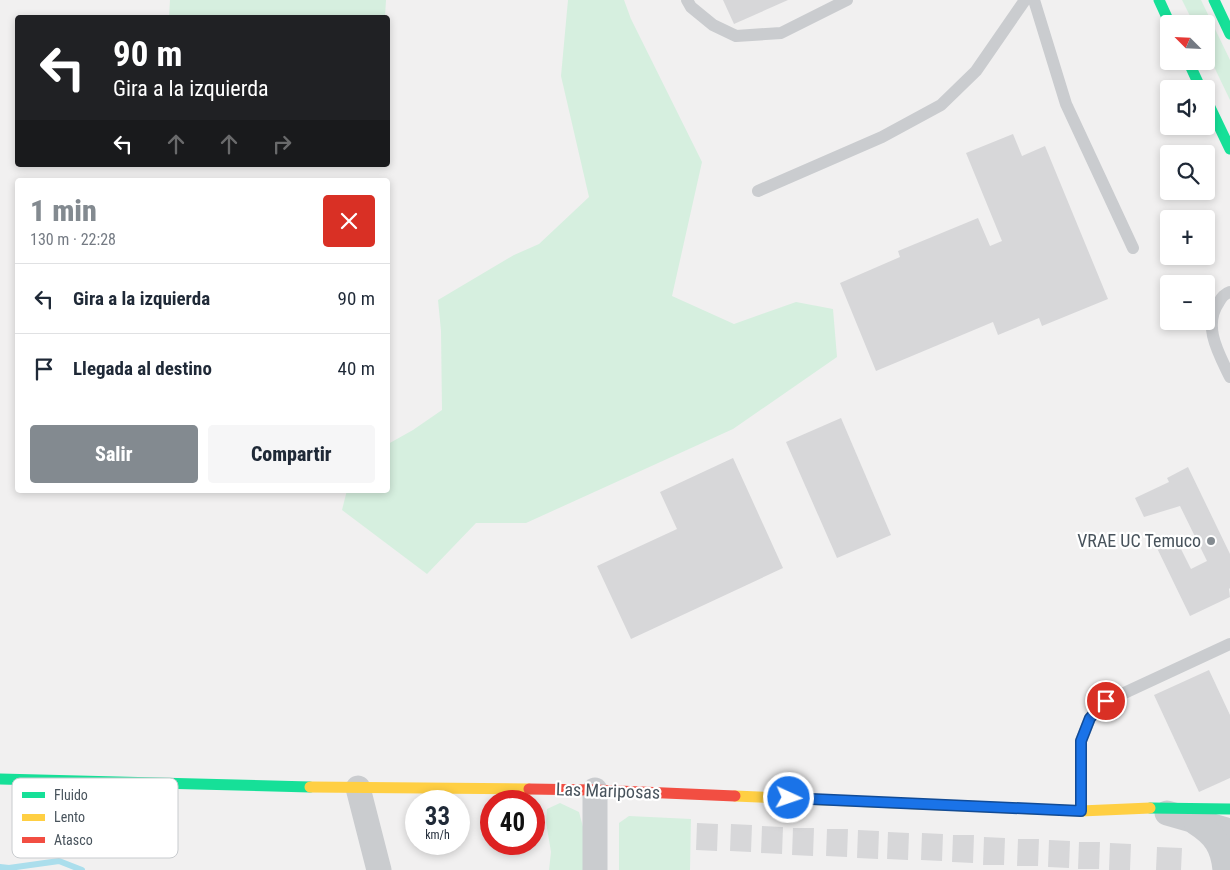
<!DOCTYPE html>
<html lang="es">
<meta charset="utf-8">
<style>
body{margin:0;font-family:"Roboto Condensed",sans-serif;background:#f6f6f7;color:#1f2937;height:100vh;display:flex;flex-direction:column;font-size:19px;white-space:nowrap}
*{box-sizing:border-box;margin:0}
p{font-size:16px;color:#747a83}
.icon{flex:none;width:28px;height:28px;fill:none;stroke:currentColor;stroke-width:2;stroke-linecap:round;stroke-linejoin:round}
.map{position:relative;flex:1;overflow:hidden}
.side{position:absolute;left:15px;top:178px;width:375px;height:315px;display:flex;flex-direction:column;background:#fff;border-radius:5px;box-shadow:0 2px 8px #0003}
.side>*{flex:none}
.guide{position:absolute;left:15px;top:15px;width:375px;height:152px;border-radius:5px;box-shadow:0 2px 8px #0003;background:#202124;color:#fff;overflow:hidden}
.needle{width:32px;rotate:294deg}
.tools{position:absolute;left:1160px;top:15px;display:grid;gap:10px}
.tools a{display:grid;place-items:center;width:55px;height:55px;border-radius:5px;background:#fff;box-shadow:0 2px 8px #0003;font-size:25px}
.speed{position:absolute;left:405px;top:790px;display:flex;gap:10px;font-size:25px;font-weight:700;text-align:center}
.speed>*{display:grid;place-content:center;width:65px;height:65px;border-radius:50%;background:#fff;box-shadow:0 2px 8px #0003;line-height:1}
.speed small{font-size:12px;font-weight:400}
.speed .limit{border:8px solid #d22;background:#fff;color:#111}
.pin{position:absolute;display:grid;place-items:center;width:42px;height:42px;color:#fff;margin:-21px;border:2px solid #fff;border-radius:50%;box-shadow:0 1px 5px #0007}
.me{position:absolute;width:55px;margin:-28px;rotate:93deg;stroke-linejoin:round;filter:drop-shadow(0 0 4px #0008)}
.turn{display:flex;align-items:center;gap:18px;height:105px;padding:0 15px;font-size:22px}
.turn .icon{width:65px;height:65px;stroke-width:2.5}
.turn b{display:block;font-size:35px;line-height:42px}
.lanes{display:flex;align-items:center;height:48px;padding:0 15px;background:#0003;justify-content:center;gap:25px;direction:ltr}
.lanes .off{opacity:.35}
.round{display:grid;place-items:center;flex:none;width:52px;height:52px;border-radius:5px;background:#f6f6f7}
.overview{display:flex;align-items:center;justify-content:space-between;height:85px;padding:0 15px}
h1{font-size:30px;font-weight:800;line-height:38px;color:#838a90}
.button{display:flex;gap:10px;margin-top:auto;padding:10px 15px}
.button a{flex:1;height:58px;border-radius:5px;background:#838a90;color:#fff;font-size:20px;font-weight:800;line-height:58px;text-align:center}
.button a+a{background:#f6f6f7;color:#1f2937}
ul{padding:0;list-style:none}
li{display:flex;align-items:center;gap:15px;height:70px;padding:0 15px;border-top:1px solid #e0e1e3}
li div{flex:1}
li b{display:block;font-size:19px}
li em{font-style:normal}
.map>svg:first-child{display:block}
.green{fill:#d6efdf}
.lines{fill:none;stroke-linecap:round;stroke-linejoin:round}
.stream{stroke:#abdeec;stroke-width:6}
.building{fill:#d7d7d9}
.lane{stroke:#cacccf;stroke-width:12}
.street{stroke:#cacccf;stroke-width:25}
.fast{stroke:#16e098;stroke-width:11}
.slow{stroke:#ffcf43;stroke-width:11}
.jam{stroke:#f24e42;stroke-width:11}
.route-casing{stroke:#114b97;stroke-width:12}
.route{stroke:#1a73e8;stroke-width:9}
.poi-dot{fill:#838a90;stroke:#fff;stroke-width:2}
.labels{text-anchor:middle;stroke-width:4.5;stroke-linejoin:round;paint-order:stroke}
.poi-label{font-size:18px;fill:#48535c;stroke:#fff;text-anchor:end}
.street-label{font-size:18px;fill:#48535c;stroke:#fff}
.key{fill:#fff;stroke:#c8cbce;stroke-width:1}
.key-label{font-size:14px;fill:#48535c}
</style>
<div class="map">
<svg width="1230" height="870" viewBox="0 0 1230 870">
<rect width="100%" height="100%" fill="#f1f0f0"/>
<g class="green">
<polygon points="170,0 386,0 385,17 169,17"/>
<polygon points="568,0 624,0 631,19 702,162 672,296 734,324 796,302 833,309 837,357 733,429 526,523 476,523 427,574 342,510 347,490 388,490 388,444 413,430 442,410 441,331 438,300 514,255 539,244 589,197 561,76"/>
<polygon points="1182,0 1201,0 1230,60 1230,100 1206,50 1206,24 1194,24"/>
<polygon points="560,803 579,812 583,827 583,870 549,870 551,852 546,822 547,809"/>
<polygon points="629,816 691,819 690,870 619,870 619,823"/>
</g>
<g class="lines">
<polyline class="stream" points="0,867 9,868 59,861 82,870"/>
</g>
<g class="building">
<polygon points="723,0 788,0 734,24"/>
<polygon points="1013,134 1022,156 1045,146 1108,299 1042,326 1039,318 998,335 993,322 876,371 840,283 900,257 898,251 978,218 990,246 1002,241 966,153"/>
<polygon points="841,418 891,535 837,558 786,442"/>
<polygon points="733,458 783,568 631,639 597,566 677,529 660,492"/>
<polygon points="1188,467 1230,554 1230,588 1229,589 1230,597 1190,616 1156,546 1175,537 1191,569 1207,561 1180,506 1144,517 1135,498 1169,482 1167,478"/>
<polygon points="1209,670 1230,715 1230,778 1199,792 1154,695"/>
<polygon points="697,823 718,824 717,851 696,850"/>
<polygon points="731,824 752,825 751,852 730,851"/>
<polygon points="762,826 783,827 782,854 761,853"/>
<polygon points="793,828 814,828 813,856 792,855"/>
<polygon points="827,829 848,829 847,857 826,856"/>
<polygon points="858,830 879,831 878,859 857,858"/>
<polygon points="888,832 909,833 908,860 887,859"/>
<polygon points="922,833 943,834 942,861 921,860"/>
<polygon points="953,835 974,835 973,863 952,862"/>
<polygon points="984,837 1005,838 1004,865 983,865"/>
<polygon points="1018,839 1039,839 1038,866 1017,866"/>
<polygon points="1049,840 1070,841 1069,868 1048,867"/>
<polygon points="1079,842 1100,842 1099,869 1078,869"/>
<polygon points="1110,843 1131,844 1130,870 1109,870"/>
<polygon points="1157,847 1182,848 1181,870 1156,870"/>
</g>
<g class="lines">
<g class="lane">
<polyline points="687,0 691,7 713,25 736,36 781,33 847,0"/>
<polyline points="1034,0 1066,104 1133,248"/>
<polyline points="758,191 882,137 941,105 976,71 1025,0"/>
<path d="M1230,292c-6,2 -8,5 -11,10 -17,24 0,52 11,75"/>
<polyline points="1081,811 1081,741 1090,718 1107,701 1230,644"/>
</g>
<g class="street">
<polyline points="358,788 379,870"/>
<polyline points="1167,813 1230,831"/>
<path d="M1196,823c19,12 27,24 29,47"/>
<polyline points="595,870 595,790"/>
</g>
<g class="fast">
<polyline points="1159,0 1170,24"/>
<polyline points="1214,0 1230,34"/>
<polyline points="1188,61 1201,89"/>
<polyline points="1206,99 1230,149"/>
<polyline points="0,779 310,787"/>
<polyline points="1150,808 1230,809"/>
</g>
<g class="slow">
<polyline points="310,787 529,789"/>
<polyline points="735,796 1081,811 1150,808"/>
</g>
<polyline class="jam" points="529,789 595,790 735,796"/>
</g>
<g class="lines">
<g class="route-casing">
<polyline id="route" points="789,798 1081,811 1081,741 1090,718 1106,701"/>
</g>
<use href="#route" class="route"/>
</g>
<circle class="poi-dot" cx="1211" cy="541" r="5"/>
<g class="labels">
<g class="poi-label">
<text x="1201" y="547">VRAE UC Temuco</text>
</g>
<g class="street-label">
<text transform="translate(608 791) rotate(2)" y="6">Las Mariposas</text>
</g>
</g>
<rect x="12" y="778" width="166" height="80" rx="8" class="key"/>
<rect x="22" y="792" width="23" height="6" fill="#16e098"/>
<rect x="22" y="814" width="23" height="7" fill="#ffcf43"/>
<rect x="22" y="837" width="23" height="6" fill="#f24e42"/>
<g class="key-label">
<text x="54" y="800">Fluido</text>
<text x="54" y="822">Lento</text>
<text x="54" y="845">Atasco</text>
</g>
</svg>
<div class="tools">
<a><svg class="needle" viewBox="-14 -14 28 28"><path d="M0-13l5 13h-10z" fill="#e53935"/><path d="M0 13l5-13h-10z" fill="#747a83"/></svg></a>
<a><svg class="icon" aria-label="sound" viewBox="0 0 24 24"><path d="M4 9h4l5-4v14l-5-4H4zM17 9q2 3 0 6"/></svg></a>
<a><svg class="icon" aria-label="search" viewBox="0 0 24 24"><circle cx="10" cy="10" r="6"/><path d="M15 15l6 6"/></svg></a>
<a>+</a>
<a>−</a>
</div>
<div class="speed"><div>33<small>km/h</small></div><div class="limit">40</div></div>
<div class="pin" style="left:1106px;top:701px;background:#d93025"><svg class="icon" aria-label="arrive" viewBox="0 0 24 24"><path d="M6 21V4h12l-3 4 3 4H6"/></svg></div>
<svg class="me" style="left:789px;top:798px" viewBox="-20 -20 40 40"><circle r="17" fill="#1a73e8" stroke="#fff" stroke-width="3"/><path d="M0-11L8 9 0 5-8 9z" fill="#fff"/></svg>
<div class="guide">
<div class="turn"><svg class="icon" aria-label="left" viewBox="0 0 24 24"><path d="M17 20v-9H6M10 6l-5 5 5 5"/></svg><div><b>90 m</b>Gira a la izquierda</div></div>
<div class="lanes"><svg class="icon" aria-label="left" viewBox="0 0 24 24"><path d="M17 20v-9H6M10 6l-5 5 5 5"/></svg><svg class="icon off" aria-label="ahead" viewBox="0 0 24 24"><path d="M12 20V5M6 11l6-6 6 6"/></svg><svg class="icon off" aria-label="ahead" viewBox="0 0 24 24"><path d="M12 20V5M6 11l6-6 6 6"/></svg><svg class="icon off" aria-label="right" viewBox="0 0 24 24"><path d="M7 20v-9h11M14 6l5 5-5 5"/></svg></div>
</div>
<section class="side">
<div class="overview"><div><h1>1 min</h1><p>130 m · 22:28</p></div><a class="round" style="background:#d93025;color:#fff"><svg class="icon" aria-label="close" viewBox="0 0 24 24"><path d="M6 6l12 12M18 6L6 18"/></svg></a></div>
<ul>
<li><svg class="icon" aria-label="left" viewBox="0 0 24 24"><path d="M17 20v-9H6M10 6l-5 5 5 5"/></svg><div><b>Gira a la izquierda</b></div><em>90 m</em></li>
<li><svg class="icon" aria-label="arrive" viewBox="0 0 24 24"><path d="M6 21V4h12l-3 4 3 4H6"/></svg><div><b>Llegada al destino</b></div><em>40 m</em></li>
</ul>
<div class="button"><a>Salir</a><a>Compartir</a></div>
</section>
</div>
